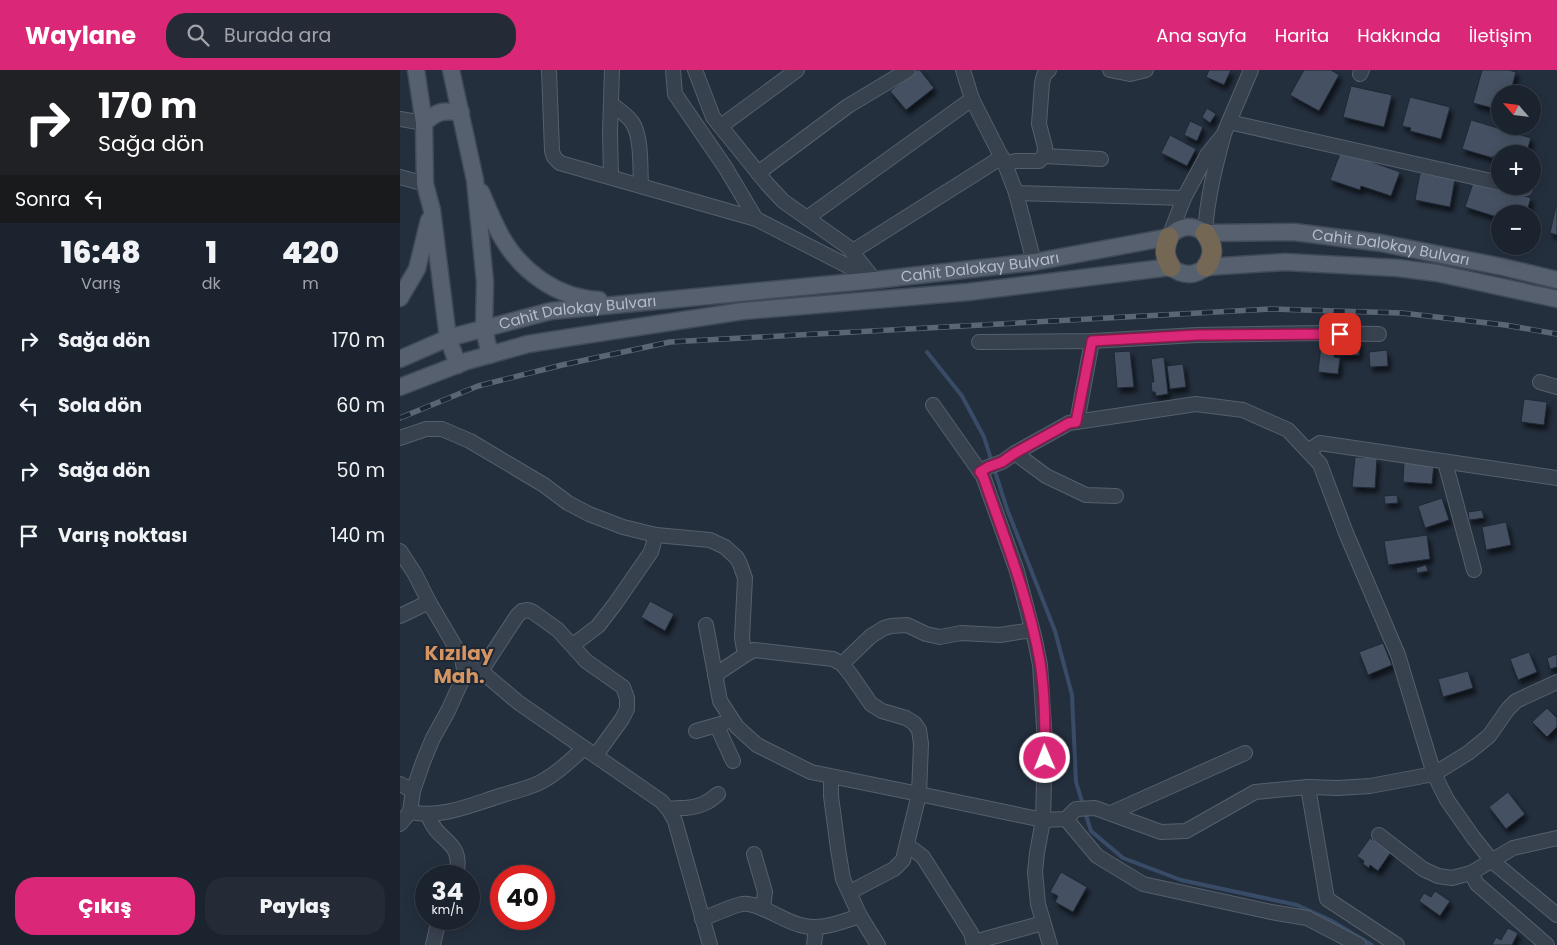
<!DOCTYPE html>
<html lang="tr">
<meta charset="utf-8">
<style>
body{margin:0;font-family:Poppins,sans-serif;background:#242b36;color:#f1f3f6;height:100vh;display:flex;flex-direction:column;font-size:19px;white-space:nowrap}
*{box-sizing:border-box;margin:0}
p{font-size:16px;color:#a0a4aa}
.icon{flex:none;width:28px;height:28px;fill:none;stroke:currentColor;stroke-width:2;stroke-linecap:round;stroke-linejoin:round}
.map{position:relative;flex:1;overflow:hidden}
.details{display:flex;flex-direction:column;background:#1b232e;width:400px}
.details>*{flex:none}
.hud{background:#202124;color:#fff;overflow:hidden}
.needle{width:32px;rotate:298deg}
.fabs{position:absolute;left:1091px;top:15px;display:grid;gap:10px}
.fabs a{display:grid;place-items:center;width:50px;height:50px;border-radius:50%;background:#1b232e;box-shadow:0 2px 12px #0003,0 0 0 1px #39404a;font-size:25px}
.speed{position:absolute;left:15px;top:795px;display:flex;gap:10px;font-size:25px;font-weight:700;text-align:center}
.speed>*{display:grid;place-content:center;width:65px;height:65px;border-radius:50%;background:#1b232e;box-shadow:0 2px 12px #0003,0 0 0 1px #39404a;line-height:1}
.speed small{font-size:12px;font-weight:400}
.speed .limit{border:8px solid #d22;background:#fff;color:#111}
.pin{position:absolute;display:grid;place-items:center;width:42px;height:42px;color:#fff;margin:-21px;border-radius:10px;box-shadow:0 2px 8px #0006}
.me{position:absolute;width:55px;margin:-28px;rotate:359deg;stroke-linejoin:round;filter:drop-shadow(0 0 4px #0008)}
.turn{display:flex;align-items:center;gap:18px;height:105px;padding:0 15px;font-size:22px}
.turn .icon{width:65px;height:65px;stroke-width:2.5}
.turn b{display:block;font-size:35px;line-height:42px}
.then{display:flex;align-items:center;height:48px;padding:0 15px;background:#0003;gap:10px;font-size:19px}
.eta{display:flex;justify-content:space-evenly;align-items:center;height:85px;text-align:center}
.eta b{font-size:30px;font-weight:800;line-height:35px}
.primary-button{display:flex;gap:10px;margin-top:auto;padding:10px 15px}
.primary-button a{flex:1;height:58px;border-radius:20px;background:#db2777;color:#fff;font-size:20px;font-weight:800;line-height:58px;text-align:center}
.primary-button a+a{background:#242b36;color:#f1f3f6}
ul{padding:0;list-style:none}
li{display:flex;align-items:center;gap:15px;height:65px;padding:0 15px}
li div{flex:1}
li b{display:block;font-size:19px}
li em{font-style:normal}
header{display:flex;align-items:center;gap:30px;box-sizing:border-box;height:70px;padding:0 25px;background:#db2777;color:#fff}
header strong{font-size:24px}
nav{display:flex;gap:28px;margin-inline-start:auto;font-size:18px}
.search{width:350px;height:45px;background:#242b36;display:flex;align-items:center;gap:12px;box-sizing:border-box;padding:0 18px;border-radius:20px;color:#a0a4aa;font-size:19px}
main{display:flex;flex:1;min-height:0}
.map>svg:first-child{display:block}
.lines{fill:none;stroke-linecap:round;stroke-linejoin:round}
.stream{stroke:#394c67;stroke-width:4}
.building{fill:#455162;stroke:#1f2835;filter:url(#shadow)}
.minor-casing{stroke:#565f6c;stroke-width:16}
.major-casing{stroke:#414a57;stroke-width:19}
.highway-casing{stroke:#434c59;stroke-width:21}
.minor{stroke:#38414e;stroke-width:14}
.major{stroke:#56606e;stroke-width:16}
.highway{stroke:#746855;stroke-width:19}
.rail-casing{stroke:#5a6575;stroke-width:5.5}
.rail{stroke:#1d2633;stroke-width:4;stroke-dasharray:11;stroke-linecap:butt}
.route-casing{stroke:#8e194d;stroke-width:12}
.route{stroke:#db2777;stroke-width:9}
.labels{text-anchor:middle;stroke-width:4;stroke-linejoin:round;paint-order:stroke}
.street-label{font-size:15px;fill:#b4bcc9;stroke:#1d2633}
.district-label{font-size:20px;font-weight:bold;fill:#d59563;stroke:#1d2633}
</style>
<header>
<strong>Waylane</strong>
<div class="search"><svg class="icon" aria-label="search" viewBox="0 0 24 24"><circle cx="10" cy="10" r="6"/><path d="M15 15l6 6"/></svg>Burada ara</div>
<nav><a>Ana sayfa</a><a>Harita</a><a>Hakkında</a><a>İletişim</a></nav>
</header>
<main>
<section class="details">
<div class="hud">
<div class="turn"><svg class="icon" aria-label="right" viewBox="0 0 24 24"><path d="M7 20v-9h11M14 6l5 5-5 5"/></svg><div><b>170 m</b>Sağa dön</div></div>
<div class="then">Sonra<svg class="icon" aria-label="left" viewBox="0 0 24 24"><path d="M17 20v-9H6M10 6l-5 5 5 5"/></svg></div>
</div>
<div class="eta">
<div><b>16:48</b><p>Varış</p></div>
<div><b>1</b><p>dk</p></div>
<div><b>420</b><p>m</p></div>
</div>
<ul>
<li><svg class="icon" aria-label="right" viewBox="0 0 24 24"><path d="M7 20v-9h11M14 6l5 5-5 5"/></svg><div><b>Sağa dön</b></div><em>170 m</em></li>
<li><svg class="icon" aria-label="left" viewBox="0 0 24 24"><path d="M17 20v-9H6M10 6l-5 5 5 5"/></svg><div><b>Sola dön</b></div><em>60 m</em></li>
<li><svg class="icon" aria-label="right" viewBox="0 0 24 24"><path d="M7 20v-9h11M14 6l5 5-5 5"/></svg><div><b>Sağa dön</b></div><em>50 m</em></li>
<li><svg class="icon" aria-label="arrive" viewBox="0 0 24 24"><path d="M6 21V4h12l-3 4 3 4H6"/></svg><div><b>Varış noktası</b></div><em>140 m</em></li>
</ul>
<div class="primary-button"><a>Çıkış</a><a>Paylaş</a></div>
</section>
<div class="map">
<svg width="1157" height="875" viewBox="0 0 1157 875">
<defs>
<filter id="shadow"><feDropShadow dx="3" dy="5" stdDeviation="2.5" flood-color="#0009"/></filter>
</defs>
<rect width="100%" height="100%" fill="#242f3e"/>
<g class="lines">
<g class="stream">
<polyline points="527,282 562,326 584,367 607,439 655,561 672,625 676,712 683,735"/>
<polyline points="685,742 691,761 723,788 781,810 897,835 930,850 972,875"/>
</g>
</g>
<g class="building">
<polygon points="517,0 520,0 534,18 506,40 490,21"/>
<polygon points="809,0 831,0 824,15 806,7"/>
<polygon points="904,0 931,0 939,5 919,41 890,25"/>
<polygon points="1082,0 1109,0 1116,2 1110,24 1100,24 1100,40 1073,33"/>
<polygon points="951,16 992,25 984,57 943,47"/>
<polygon points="1010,27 1050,37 1041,69 1010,61 1011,58 1002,56"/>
<polygon points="807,38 816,44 810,53 802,47"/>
<polygon points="1071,50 1131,68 1126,84 1100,84 1100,88 1093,86 1093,88 1062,79"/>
<polygon points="790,51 803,57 797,71 784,65"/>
<polygon points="770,65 796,79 787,96 761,83"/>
<polygon points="941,81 1000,102 991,126 961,116 960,120 930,110"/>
<polygon points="1020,103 1055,109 1050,137 1015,130"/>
<polygon points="1074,110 1131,128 1126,144 1100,144 1100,148 1065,137"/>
<polygon points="1156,136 1157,136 1157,165 1150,163"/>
<rect x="938" y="269" width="21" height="16"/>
<polygon points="921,276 935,278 934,287 940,288 938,304 918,302"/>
<polygon points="987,280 988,296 970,297 969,282"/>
<polygon points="730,281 734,317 717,318 714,282"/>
<polygon points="764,287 768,324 756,326 755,322 752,322 751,312 754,312 751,289"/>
<polygon points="783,294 786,317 770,319 767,296"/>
<polygon points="1124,329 1147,332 1144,355 1121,352"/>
<polygon points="955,387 977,388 975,418 952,417"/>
<polygon points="1004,391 1034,394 1032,414 1003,412"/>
<polygon points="997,425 998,433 985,434 984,426"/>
<polygon points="1042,428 1049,450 1025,458 1018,436"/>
<polygon points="1082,440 1084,448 1069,450 1068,442"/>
<polygon points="1106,452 1111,475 1086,480 1082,457"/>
<polygon points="1027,465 1030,489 988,495 984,471"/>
<polygon points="1026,495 1028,501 1017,503 1016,498"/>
<polygon points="250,531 274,544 265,561 241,547"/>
<polygon points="983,573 992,595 968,605 959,582"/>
<polygon points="1129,582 1137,602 1118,610 1110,589"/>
<polygon points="1157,584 1157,597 1150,599 1147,588"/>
<polygon points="1068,601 1073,618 1043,627 1038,609"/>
<polygon points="1147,638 1157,648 1157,657 1147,667 1132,652"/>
<polygon points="1108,722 1125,744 1106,759 1089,737"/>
<polygon points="970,768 991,782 978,801 970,795 969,798 963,794 964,791 957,786"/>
<polygon points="661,802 687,817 673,842 655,832 658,826 650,822"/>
<polygon points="1035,821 1050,831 1040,846 1019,831 1024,823 1031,827"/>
<polygon points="1108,858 1118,863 1112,875 1092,875 1096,867 1101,870"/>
</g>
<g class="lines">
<g class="minor-casing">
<g id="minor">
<polyline points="149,0 152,81 154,87 160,93 356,149 475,210"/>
<polyline points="273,0 275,24 325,97 356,149"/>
<polyline points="295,0 313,47 368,115 383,131 448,177 473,208"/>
<polyline points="563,0 572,29 605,94 616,123 634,192"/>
<polyline points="710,0 730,4 746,0"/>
<polyline points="960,4 962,0"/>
<path d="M211,34c7,5 16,11 21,18 10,14 8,47 9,64"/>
<polyline points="0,49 24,53"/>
<polyline points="829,52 1100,113"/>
<polyline points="321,56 397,0"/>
<polyline points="825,61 851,0"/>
<polyline points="644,86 701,89"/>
<polyline points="605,94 616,91 639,91 644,86 645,77 639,54 642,13 644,5 649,0"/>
<polyline points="358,103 448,36 508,0"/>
<polyline points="0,107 25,114"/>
<polyline points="211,107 210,63 212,0"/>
<polyline points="1115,116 1125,118"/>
<polyline points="616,123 784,128"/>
<polyline points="407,148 572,29"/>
<path d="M769,167l15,-39 23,-43 17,-21c-9,33 -17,65 -19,99"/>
<polyline points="453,181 602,87"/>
<polyline points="579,272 692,271 797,265 920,263 979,264"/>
<polyline points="1140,312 1157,317"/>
<polyline points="533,335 583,406 617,501 635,570 640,595 645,673 643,750 637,783 635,802 638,834 650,875"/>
<polyline points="677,352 692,271"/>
<polyline points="0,368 26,359 42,359 70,371 144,415 168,433 189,444 223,457 256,465 310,470 325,477 337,488 340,494 345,508 342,568 345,585"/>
<polyline points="908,381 920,373 1157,408"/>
<polyline points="615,383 646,406 686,425 716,426"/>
<polyline points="1045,392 1074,500"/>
<polyline points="580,402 588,397 602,392 615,383 669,353 796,334 843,340 888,360 920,394 946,463 998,585 1034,704 1047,730 1073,767 1092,791 1157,845"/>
<polyline points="0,481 15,504 29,532 62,588 64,599 63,608 48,641 33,668 23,692 13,721 10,742 0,754"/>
<polyline points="0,546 29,532"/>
<polyline points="306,555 320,631 337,657 357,675 411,702 519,724 643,750 666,749 676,739 695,738 761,762 786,761 855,722 908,717 938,718 970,716 1034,704 1068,683 1089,666 1108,639 1116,631 1157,612"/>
<polyline points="173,575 198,556 215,534 251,482 256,465"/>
<polyline points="442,594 471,566 484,558 491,556 507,555 526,564 540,567 561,563 600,565 632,560"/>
<polyline points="64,599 75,599 81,601 119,633 261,731 269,740 275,751 310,875"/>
<polyline points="81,601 117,546 122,541 128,540 133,542 158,560 186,591 223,617 227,628 227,639 222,649 196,685"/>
<polyline points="315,605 345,585 354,580 433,589 442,594 451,605 471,634 482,641 506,648 514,653 519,660 521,674 519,724 503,790 494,799 450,822"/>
<polyline points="317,656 333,691"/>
<polyline points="296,661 324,653"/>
<polyline points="431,707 431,726 438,779 443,809 460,846 478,875"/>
<polyline points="0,714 13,721"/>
<polyline points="908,717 927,829 997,875"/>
<path d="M269,740c5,-3 10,-2 16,-2 14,-1 23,-5 33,-14"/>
<path d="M10,742c32,7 63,-8 93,-17 14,-5 30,-7 43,-16 14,-8 26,-20 38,-31"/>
<polyline points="711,743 845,683"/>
<path d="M28,744c8,30 37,24 28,62"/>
<polyline points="666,749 697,786 743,814 871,842 907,848 959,875"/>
<polyline points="979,765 1023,799 1038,806 1052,808 1071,803 1113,778 1157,768"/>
<polyline points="507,777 514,780 523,787 571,863 574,875"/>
<polyline points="354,784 365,822 363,839"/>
<polyline points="1071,803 1077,814 1147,875"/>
<path d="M302,849c11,-4 29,-13 40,-15 17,-2 41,17 58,21 21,6 40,-3 60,-9"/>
<polyline points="574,872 643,853"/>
<polyline points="33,875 39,849"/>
<polyline points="414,875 416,857"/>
</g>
</g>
<g class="major-casing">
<g id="major">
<polyline points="16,0 24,53 25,114 32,140 48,268 58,295"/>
<polyline points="51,0 75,110 85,212 84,259 90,285"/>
<path d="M24,53c15,-13 18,-12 37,-11"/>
<path d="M81,122c6,14 12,29 19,42 20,37 57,64 99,66"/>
<polyline points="0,228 17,199 29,150"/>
<path id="s1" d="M0,289l48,-21 103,-27 324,-31 159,-18 135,-25c11,-12 23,-13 36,-4l89,-1 87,11 122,24 54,13"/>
<path d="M0,317l67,-26 61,-17 57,-9 158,-24 225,-19 203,-25c11,9 23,10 35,0l79,-5 113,6 39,5 120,26"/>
</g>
</g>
<g class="highway-casing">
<g id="highway">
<path d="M805,163c9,12 9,23 1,34"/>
<path d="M769,167c-5,11 -5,19 2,30"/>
</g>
</g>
<use href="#minor" class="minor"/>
<use href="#major" class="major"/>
<use href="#highway" class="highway"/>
<g class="rail-casing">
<polyline id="rail" points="0,348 78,316 162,295 270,272 871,239 1002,243 1105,255 1157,264"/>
</g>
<use href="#rail" class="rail"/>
</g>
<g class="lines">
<g class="route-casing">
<path id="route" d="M645,688c0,-32 0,-65 -5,-96 -11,-64 -36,-125 -57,-186l-3,-4 8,-5 14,-5 13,-9 54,-30 7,-1 16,-81 105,-6 143,-1"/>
</g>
<use href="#route" class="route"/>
</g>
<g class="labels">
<g class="street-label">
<text dy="5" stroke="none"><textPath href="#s1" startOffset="1009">Cahit Dalokay Bulvarı</textPath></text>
<text dy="5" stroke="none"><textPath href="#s1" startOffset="590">Cahit Dalokay Bulvarı</textPath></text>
<text dy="5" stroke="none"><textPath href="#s1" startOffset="185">Cahit Dalokay Bulvarı</textPath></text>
</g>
<g class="district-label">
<text x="59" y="590">Kızılay<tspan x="59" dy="23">Mah.</tspan></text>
</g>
</g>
</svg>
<div class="fabs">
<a><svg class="needle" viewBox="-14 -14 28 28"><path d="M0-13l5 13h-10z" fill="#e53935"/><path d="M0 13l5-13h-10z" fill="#a0a4aa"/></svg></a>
<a>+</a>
<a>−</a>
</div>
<div class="speed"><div>34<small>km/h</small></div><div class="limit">40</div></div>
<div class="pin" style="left:940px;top:264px;background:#d93025"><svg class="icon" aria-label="arrive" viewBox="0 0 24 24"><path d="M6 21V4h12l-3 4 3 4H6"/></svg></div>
<svg class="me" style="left:645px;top:688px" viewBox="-20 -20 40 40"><circle r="17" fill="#db2777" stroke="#fff" stroke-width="3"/><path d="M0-11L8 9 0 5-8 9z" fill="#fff"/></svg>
</div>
</main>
